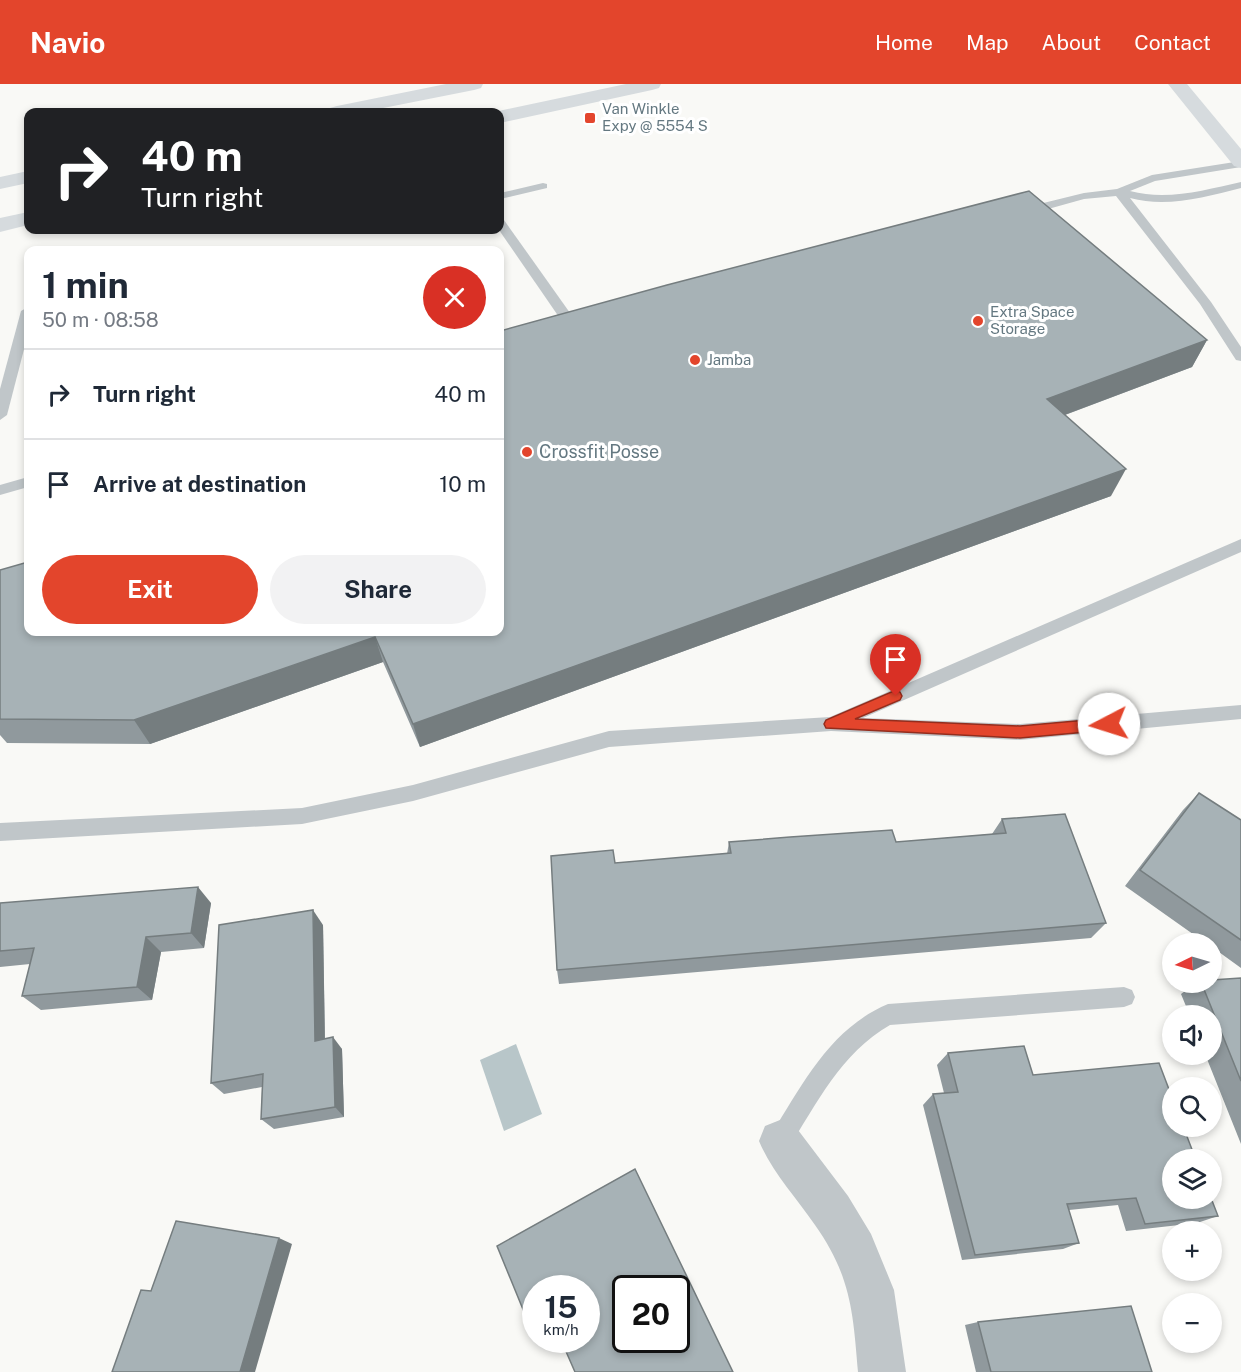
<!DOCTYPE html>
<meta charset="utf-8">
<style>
body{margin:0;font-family:"Public Sans",sans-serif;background:#f2f2f3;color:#1f2937;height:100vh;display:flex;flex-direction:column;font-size:22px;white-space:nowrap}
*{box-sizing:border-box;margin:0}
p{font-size:20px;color:#747a83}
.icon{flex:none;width:33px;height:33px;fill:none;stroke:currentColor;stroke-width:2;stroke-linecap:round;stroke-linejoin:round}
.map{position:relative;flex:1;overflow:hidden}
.panel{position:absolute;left:24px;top:162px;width:480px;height:390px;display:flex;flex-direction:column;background:#fff;border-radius:12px;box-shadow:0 3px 9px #0003}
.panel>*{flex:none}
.top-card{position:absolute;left:24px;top:24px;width:480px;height:126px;border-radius:12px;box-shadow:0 3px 9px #0003;background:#202124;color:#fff;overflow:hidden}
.needle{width:39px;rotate:265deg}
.fabs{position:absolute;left:1162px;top:849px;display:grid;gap:12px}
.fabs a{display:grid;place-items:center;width:60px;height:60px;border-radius:50%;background:#fff;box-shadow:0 3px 9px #0003;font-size:30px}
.speed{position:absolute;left:522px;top:1191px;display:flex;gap:12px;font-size:30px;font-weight:700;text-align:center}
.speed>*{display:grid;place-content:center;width:78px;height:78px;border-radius:50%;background:#fff;box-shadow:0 3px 9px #0003;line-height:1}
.speed small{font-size:15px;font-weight:400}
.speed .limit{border:3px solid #111;border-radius:9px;background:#fff;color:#111}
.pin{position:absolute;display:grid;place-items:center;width:51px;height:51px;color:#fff;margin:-62px -26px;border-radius:50% 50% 50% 0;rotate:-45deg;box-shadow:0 0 6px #0007}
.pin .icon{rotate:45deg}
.me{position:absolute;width:66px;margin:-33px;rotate:265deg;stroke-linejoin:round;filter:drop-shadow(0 0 4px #0008)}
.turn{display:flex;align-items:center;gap:21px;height:126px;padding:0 18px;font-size:27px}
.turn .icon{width:78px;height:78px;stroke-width:2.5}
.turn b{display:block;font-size:42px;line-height:51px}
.round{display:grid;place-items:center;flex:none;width:63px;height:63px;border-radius:32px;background:#f2f2f3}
.headline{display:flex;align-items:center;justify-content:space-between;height:102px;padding:0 18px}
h1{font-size:36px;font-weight:700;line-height:45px}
.primary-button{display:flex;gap:12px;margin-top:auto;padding:12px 18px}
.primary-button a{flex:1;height:69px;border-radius:36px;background:#e3452c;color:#fff;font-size:24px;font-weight:700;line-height:69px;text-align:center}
.primary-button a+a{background:#f2f2f3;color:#1f2937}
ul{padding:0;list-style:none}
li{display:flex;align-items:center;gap:18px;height:90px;padding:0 18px;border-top:2px solid #e0e1e3}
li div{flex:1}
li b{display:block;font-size:22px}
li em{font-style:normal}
header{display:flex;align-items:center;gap:36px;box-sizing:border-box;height:84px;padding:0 30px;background:#e3452c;color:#fff}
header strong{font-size:28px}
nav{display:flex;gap:33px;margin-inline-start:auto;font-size:21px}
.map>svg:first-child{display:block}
.water{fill:#b8c6c9}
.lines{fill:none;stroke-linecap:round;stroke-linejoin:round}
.lane{fill:#c0c6c9;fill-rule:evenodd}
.street{fill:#c0c6c9;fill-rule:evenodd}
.secondary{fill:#d6dbde;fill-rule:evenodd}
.primary{fill:#d6dbde;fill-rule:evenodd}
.wall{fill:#90999d}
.shaded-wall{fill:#757d7f}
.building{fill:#a7b2b6;stroke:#757d7f;stroke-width:1.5;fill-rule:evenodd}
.route{fill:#e3452c;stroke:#942d1d;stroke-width:1.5}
.poi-dot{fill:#e3452c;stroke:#fff;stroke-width:2}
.labels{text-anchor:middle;stroke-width:6;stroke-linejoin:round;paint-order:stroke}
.far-poi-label{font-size:15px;fill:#647881;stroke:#fff;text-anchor:start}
.poi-label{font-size:18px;fill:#647881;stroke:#fff;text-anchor:start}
</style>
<header>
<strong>Navio</strong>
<nav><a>Home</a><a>Map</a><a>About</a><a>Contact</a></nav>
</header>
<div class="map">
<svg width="1241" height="1288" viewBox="0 0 1241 1288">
<rect width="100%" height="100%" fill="#f9f9f6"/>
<polygon class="water" points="516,960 542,1030 504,1047 480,976"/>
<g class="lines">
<g class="lane">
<path d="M1241,77v6l-86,14 -25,10c37,10 75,-1 111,-9v6c-36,9 -74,20 -111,10l81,104 30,45v14l-5,-1 -36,-56 -84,-108 -32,3 -61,17 -6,-4 2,-3 65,-16 33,-4 35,-14z"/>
<polygon points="543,99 547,100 547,104 500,115 500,109"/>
<polygon points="500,135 504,136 580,243 582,246 580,249 570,249 499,146"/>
<polygon points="28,223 28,250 7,331 0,336 0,305 21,227"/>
<polygon points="28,393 28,403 0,411 0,401"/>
<polygon points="1241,455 1241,468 863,634 1020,640 1241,621 1241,635 1020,656 831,647 609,663 413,717 302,740 0,757 0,739 302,724 413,701 609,647 830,633"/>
<path d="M1124,903l8,3 3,7 -3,7 -8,3 -234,18c-49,28 -73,78 -102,124l-8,3 -8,-3 -3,-8 3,-8c31,-50 59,-105 116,-129z"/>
</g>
<path class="street" d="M780,1036l15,6 53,70 23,38 23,56 12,82h-48c-5,-60 -7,-96 -43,-147 -19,-28 -43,-53 -56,-84l6,-15z"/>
<polygon class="secondary" points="1168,0 1187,0 1241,65 1241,84 1234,82"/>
<g class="primary">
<polygon points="446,0 483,0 481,4 474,6 363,28 327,28 330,24 337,22"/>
<polygon points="626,0 661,0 659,4 652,6 500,39 500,28 494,28"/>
<polygon points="28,87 28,99 0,105 0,93"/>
<polygon points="28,128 28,141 0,148 0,134"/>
</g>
</g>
<g class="wall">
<polygon points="1207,256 1192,283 1065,331 1111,412 420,663 383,578 150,660 7,659 0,651 0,486"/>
<polygon points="1199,709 1241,736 1241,884 1212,863 1212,860 1207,860 1125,802 1183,726"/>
<polygon points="1002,735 1106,839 1091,854 559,900 557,886 615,779 727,770 729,758 896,758 992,750"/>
<polygon points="0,819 211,819 204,864 161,868 152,916 41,926 22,912 30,880 0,883"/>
<polygon points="323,841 325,955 342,965 344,1033 274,1045 261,1035 262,1003 224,1010 211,999"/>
<polygon points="1241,894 1241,1060 1205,970 1212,970 1212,932 1190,932 1181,910 1197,898"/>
<polygon points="948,969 1033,991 1218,1132 1197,1139 1126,1147 1118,1121 1069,1126 1079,1159 1063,1165 962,1176 923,1021 933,1010 944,1009 937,981"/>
<polygon points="978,1238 1152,1288 976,1288 965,1241"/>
</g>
<g class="shaded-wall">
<polygon points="1207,256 1192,283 1035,342 1047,315"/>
<polygon points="1126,385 1111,412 420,663 413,640"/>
<polygon points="375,553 383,578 150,660 134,636"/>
<polygon points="198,803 211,819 204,864 191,849"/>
<polygon points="313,826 323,841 325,969 315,957"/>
<polygon points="146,853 161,868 152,916 137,903"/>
<polygon points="333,953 342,965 344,1033 335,1023"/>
<polygon points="279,1154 292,1160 255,1288 240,1288"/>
<polygon points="536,1242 536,1249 535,1249 531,1245"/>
</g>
<g class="building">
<polygon points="1029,107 1207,256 1047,315 1126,385 413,640 375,553 134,636 0,635 0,486 28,478 28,548 500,548 500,247 667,201"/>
<polygon points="1199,709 1241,736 1241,856 1140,786"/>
<polygon points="1065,730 1106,839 557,886 551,772 613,766 615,779 731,769 729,758 790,753 892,746 896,758 1006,749 1002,735"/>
<polygon points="198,803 191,849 146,853 137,903 22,912 34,864 0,867 0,819"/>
<polygon points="313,826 315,957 333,953 335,1023 261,1035 263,990 211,999 219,841"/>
<polygon points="1241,894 1241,997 1201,898 1212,898 1212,896"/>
<polygon points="1024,962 1033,991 1159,979 1173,1016 1173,1042 1183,1042 1196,1076 1173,1076 1173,1114 1211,1114 1218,1132 1145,1140 1136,1114 1067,1120 1079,1159 975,1171 933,1010 958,1008 948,969"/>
<path d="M635,1085l98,203h-158l-14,-32h25v-52h-50v38l-5,3 -34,-83zM626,1204h50v52h-50z"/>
<polygon points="176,1137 279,1154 240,1288 112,1288 141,1206 151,1207"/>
<polygon points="1131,1222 1152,1288 991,1288 978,1238"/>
</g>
<polygon class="route" points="896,606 900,608 902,612 900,616 855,635 1020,642 1109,634 1115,640 1109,646 1020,654 826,644 824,640 826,636"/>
<g class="poi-dot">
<rect x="584" y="28" width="12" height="12" rx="3"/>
<circle cx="978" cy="237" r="6"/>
<circle cx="695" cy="276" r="6"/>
<circle cx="527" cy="368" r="6"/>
</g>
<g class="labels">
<g class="far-poi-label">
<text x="602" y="30">Van Winkle<tspan x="602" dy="17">Expy @ 5554 S</tspan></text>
<text x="990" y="233">Extra Space<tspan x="990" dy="17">Storage</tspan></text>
<text x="707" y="281">Jamba</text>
</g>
<g class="poi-label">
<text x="539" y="374">Crossfit Posse</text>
</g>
</g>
</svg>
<div class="fabs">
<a><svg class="needle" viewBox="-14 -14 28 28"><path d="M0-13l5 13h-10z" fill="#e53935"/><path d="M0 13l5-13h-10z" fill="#747a83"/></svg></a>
<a><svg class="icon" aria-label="sound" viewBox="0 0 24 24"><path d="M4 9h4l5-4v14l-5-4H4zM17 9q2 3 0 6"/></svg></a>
<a><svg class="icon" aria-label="search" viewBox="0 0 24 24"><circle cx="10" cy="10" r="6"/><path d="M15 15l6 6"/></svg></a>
<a><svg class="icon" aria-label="layers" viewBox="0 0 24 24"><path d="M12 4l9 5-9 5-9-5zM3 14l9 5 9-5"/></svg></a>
<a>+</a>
<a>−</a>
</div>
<div class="speed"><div>15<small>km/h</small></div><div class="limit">20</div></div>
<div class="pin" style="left:896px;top:612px;background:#d93025"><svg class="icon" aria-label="arrive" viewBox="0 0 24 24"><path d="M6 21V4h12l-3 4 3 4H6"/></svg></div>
<svg class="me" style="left:1109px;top:640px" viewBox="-20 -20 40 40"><circle r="19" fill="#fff"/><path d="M0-13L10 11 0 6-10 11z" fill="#e3452c"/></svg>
<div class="top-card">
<div class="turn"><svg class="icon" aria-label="right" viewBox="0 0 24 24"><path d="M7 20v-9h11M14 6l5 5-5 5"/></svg><div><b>40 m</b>Turn right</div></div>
</div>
<section class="panel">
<div class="headline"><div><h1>1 min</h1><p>50 m · 08:58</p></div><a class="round" style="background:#d93025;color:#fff"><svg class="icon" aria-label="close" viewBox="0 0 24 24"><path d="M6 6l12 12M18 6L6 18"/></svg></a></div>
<ul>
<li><svg class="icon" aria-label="right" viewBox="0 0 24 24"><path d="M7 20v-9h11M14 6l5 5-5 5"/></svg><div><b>Turn right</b></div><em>40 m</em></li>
<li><svg class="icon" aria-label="arrive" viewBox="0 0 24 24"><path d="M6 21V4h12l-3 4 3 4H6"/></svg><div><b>Arrive at destination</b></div><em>10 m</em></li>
</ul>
<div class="primary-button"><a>Exit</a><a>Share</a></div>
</section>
</div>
